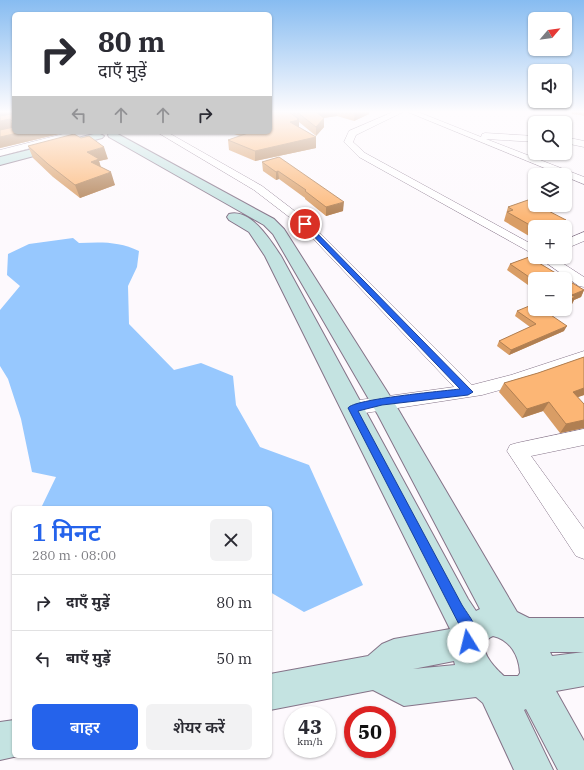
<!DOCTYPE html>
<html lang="hi">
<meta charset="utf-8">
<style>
body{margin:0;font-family:"IBM Plex Serif","Noto Sans Devanagari",serif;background:#f2f2f3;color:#2b2b33;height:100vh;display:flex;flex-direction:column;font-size:15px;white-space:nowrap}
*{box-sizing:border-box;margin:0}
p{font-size:13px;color:#7c7c81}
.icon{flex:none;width:22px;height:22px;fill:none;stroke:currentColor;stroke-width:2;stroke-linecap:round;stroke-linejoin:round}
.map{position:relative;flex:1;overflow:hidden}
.side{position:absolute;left:12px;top:506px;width:260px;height:252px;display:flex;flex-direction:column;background:#fff;border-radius:6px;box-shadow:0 1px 3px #0004}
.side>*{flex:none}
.banner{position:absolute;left:12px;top:12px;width:260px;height:122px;border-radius:6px;box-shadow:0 1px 3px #0004;background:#fff;color:#2b2b33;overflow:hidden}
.needle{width:26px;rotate:61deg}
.fabs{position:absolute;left:528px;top:12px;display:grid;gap:8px}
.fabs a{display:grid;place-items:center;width:44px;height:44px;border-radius:6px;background:#fff;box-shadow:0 1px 3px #0004;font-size:20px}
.speed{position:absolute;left:284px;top:706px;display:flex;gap:8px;font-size:20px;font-weight:700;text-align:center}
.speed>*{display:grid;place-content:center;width:52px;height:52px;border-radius:50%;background:#fff;box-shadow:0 1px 3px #0004;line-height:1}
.speed small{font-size:10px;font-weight:400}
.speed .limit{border:6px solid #d22;background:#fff;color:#111}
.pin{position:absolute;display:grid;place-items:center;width:34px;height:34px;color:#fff;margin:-17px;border:2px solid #fff;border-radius:50%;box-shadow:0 1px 4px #0007}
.me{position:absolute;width:44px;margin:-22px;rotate:351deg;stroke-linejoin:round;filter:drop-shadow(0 0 3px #0008)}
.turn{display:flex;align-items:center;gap:14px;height:84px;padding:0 20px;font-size:18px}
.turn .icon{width:52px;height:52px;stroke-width:2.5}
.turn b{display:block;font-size:28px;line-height:34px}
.lanes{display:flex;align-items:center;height:38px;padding:0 20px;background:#0003;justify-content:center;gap:20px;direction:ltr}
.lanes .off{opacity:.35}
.round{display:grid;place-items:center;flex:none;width:42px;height:42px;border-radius:6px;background:#f2f2f3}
.head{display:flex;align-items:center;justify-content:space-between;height:68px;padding:0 20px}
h1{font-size:24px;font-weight:600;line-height:30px;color:#2563eb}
.cta{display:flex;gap:8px;margin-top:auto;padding:8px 20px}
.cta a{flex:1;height:46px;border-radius:6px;background:#2563eb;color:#fff;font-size:16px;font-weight:600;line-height:46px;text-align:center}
.cta a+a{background:#f2f2f3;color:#2b2b33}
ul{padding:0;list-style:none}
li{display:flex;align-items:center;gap:12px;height:56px;padding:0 20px;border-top:1px solid #e1e1e2}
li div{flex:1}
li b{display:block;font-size:15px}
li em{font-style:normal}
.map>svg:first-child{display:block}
.water{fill:#97c8fe}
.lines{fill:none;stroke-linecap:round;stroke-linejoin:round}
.street-casing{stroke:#857388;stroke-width:1}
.secondary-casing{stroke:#857388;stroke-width:2}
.street{fill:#fff;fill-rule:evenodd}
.secondary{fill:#c4e3e1;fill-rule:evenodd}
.wall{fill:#d99d65}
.shaded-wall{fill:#b07f52}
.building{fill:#fcb675;stroke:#b07f52}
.route{fill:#2563eb;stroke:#184099}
</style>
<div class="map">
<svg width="584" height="770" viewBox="0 0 584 770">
<rect width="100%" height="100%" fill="#fdf9fd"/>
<path class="water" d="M73,238l6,5c21,-1 40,-2 60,8l-2,16 -9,19 1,38 45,46 27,-7 32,13 3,29 24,42 49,18 54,120 -59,27 -34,-20v-84h-229l15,-31 -24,-5 -11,-53 -13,-40 -8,-13v-56l20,-24 -13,-11 1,-21 21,-10z"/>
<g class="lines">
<g class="street-casing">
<g id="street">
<polygon points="393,112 403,112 356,135 353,142 365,153 535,246 535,255 359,157 344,142 349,131"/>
<polygon points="408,112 418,112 481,137 482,134 485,133 535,136 535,142 486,139 584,177 584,184"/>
<polygon points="61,132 71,132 74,135 73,137 0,156 0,150 63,134"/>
<polygon points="157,132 167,132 262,186 309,222 472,385 511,375 584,351 584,363 532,381 482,395 352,415 346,413 343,408 346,403 352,401 454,387 301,226 254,190"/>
<polygon points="565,137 584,141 584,147 565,143"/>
<polygon points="584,232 584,241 565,249 565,240"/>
<polygon points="538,257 553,257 584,277 584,287 579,286"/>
<polygon points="584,429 584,445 531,456 584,529 584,559 576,556 507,451 510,445 517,443"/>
</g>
</g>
<g class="secondary-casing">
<g id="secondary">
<path d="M114,132l160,87 10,10 111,175 122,208 12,6h55v34h-34l2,4 32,-4v34l-28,5 28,50v29h-26l-32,-61 -2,1 29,60h-39l-31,-67 -7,-6 -72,9 -31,-16 -103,20v-36l98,-18 14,-12 12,-5 56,-10 -185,-373 -16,-24 -20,-12 -2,-3 2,-3c22,-6 42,27 52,42l187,343 8,12 4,-2 -102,-194 -105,-181 -9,-9 -155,-88 -1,-2 1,-2zM493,636c17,4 26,19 27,37l-2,3h-14c-9,-8 -32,-31 -11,-40zM454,661l1,4 -42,4z"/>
<polygon points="98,133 104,136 102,138 0,165 0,157"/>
<polygon points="14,720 14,756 18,756 0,760 0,722"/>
</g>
</g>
<use href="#street" class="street"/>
<use href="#secondary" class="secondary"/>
</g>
<g class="wall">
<polygon points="0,112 14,112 14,132 59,134 0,148"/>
<polygon points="270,112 369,112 369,114 354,121 337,116 324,118 324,127 316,136 299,122 299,127 316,137 316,148 255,161 229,150 228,140 240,136 231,133 231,132 270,132"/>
<polygon points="571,112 584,112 584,116 580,115 572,114"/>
<polygon points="28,146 108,159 99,161 101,167 115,185 80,198 53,177 33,158"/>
<polygon points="279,157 343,211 326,216 305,199 305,198 279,179 276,180 263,171 262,162"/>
<polygon points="528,200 535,227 535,238 534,239 504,221 508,207"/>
<polygon points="529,257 584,290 581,297 574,300 572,304 565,307 565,279 535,279 535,290 507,270 510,264"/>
<polygon points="517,311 564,331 509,355 497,346 499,341 530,327 515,316"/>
<polygon points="584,357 584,395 578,397 584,420 584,428 560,433 543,411 522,418 499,392 504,383 538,373"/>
</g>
<g class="shaded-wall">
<polygon points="0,112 12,112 14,117 0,120"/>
<polygon points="315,112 338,112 337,116 314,119"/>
<polygon points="355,112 369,112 369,114 354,121"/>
<polygon points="324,118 324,127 316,136 316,127"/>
<polygon points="10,119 14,129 0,132 0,121"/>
<polygon points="297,119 299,119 299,129 290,122"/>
<polygon points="22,132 58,132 59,134 0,148 0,137"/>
<polygon points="316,137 316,148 255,161 255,151"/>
<polygon points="104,147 108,159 99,161 102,172 95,174 87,152"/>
<polygon points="278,171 279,179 276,180 276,172"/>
<polygon points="111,172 115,185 80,198 75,185"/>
<polygon points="344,202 343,211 326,216 326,207"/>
<polygon points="566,220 563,227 545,227"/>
<polygon points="584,290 581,297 574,300 572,304 565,307 565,302 572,295"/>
<polygon points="567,326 564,331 509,355 511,350"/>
<polygon points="584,388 584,395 567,401 573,392"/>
<polygon points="549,402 543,411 522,418 527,409"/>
<polygon points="584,420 584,428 560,433 566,424"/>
</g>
<g class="building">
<polygon points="11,112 14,112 14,121 12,121 10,119 0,121 0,116 11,114"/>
<polygon points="270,112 289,112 299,119 297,119 299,120 290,122 316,137 255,151 228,140 251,132 270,132"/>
<polygon points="297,112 316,112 324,118 316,127"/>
<polygon points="14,127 14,132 22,132 0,137 0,130"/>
<polygon points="74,134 81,138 89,136 104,147 87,152 99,159 91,162 111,172 75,185 48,164 28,146"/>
<polygon points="279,157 344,202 326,207 305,191 306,190 278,171 276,172 262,162"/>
<polygon points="528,200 535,204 535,205 537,205 566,220 545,227 535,227 535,228 507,212 513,210 508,207"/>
<polygon points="529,257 584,290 572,295 575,297 565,302 565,279 535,279 535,281 510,264"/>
<polygon points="534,304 535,304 535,309 542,309 567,326 511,350 499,341 536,324 517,311"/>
<polygon points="584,357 584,388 573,392 584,404 584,420 566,424 549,402 527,409 504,383 538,373"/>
</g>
<linearGradient id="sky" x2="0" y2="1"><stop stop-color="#87bcf1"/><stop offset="0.51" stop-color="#fefcfe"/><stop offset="1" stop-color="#fefcfe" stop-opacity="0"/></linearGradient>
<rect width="584" height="219" fill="url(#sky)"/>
<path class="route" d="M303,223h4l166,169 -5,3 -86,10 -24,6 104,194c10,16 19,23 11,42l-5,2 -4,-2 -2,-5 2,-8 -116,-226c5,-9 96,-17 112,-19l-157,-164z"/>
</svg>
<div class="fabs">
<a><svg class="needle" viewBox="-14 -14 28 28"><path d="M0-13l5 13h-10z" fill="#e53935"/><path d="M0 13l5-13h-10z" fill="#7c7c81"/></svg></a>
<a><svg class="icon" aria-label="sound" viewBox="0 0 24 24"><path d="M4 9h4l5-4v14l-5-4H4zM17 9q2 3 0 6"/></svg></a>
<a><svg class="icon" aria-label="search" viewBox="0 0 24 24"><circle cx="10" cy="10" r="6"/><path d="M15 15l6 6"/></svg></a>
<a><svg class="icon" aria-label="layers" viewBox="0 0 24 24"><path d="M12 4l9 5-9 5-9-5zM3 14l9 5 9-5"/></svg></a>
<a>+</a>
<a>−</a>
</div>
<div class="speed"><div>43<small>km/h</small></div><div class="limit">50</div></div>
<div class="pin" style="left:305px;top:224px;background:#d93025"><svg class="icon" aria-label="arrive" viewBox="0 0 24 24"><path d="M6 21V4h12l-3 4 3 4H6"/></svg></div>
<svg class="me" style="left:468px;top:642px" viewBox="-20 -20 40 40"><circle r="19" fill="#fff"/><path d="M0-13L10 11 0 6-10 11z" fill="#2563eb"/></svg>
<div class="banner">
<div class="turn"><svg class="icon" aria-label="right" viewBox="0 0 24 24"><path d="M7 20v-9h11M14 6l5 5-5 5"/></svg><div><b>80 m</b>दाएँ मुड़ें</div></div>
<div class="lanes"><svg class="icon off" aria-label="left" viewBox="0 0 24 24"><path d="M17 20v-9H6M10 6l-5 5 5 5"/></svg><svg class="icon off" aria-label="ahead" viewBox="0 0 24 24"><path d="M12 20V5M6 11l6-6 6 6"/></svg><svg class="icon off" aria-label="ahead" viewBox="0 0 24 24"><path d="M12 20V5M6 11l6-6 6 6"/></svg><svg class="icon" aria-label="right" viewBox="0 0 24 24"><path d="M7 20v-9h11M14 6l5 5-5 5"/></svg></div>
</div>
<section class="side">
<div class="head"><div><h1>1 मिनट</h1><p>280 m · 08:00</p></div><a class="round"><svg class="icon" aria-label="close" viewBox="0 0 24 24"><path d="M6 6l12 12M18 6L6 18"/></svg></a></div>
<ul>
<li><svg class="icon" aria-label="right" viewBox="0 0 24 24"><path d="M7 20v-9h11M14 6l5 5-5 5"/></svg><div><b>दाएँ मुड़ें</b></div><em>80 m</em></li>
<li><svg class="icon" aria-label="left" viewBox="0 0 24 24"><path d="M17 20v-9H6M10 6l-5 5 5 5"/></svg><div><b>बाएँ मुड़ें</b></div><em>50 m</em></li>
</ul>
<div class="cta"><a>बाहर</a><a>शेयर करें</a></div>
</section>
</div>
